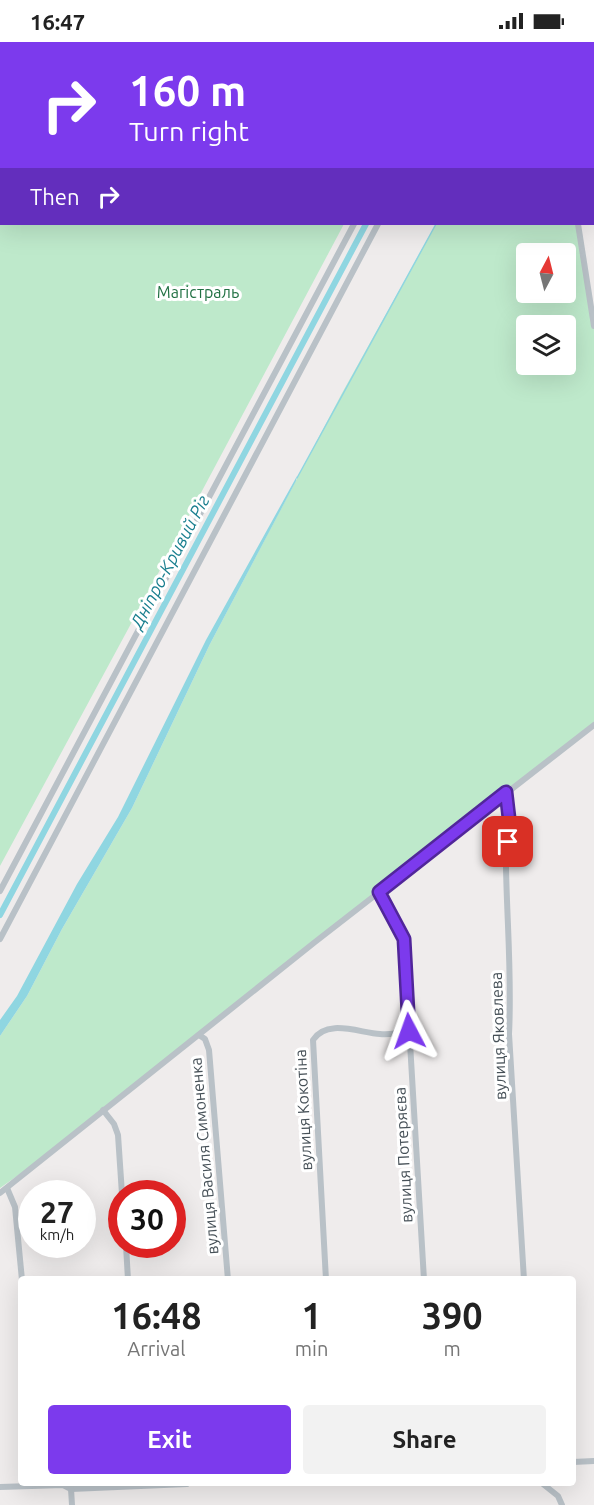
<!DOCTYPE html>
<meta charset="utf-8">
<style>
body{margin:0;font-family:Ubuntu,sans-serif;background:#f2f2f2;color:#222;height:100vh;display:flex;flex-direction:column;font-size:22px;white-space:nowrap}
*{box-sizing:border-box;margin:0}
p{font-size:20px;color:#767676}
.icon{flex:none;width:33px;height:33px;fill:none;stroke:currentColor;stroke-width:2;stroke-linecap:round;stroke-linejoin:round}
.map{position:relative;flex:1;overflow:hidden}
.details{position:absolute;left:18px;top:1234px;width:558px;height:210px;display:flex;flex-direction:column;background:#fff;border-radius:6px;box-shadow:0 6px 24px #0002}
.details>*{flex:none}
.banner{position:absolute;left:0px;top:0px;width:594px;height:183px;box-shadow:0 6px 24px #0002;background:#7c3aed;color:#fff;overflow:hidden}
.needle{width:39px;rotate:7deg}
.buttons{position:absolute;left:516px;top:201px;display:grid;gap:12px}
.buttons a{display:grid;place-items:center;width:60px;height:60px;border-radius:6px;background:#fff;box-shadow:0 6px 24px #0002;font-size:30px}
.speed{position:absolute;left:18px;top:1138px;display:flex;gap:12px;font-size:30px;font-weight:700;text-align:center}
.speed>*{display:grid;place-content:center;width:78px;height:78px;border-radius:50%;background:#fff;box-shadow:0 6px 24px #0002;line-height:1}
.speed small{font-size:15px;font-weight:400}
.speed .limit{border:9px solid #d22;background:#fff;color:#111}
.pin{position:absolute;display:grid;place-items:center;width:51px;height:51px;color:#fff;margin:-26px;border-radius:12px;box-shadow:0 3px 9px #0006}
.me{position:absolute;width:66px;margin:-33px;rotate:356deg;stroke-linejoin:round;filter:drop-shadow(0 0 4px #0008)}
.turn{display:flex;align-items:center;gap:21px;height:126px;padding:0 30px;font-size:27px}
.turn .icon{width:78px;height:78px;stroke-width:2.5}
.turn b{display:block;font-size:42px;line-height:51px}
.then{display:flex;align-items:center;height:57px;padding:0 30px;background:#0003;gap:12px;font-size:22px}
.eta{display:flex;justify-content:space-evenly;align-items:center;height:102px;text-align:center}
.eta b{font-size:36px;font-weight:600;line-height:42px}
.action{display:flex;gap:12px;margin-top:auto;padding:12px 30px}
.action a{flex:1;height:69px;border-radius:6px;background:#7c3aed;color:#fff;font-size:24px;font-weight:600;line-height:69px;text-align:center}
.action a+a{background:#f2f2f2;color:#222}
.status{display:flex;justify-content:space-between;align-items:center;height:42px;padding:0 30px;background:#fff;direction:ltr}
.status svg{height:16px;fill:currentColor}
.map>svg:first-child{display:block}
.green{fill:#bee9cb;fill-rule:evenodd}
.water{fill:#8fd6e1}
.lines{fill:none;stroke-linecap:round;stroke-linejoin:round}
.stream{stroke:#8fd6e1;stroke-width:1.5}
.canal{stroke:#8fd6e1;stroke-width:6}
.minor{stroke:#b9c1c7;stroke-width:6}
.route-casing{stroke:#51269a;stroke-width:15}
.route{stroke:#7c3aed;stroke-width:10}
.labels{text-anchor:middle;stroke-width:6;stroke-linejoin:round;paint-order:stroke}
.park-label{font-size:16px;fill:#207042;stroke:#fff}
.street-label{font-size:16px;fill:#465057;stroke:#fff}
.water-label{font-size:18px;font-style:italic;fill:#1a7f8f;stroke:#fff}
</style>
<div class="status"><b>16:47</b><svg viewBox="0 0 49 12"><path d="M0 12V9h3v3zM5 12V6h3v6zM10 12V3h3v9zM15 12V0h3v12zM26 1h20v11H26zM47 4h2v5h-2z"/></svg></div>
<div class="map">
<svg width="594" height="1463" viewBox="0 0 594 1463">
<rect width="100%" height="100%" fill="#efecec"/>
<g class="green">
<polygon points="0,0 437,0 2,2 2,182 344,182 153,541 0,824"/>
<path d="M436,182h142l16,102v399l-557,437 -37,26v-152l27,-40 35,-67 70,-121 78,-164 131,-249zM526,212h40v38h-40zM526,284h40v38h-40z"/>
</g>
<polygon class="water" points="297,434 296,439 210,602 132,766 62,887 27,954 0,994 0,978 17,954 77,842 118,775 206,598"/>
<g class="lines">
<g class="stream">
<polyline points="532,2 532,0"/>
<polyline points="297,436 436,182"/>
</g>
<g class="canal">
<polyline points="460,2 461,0"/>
<polyline points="0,873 366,182"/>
</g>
<g class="minor">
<polyline points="450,2 451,0"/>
<polyline points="473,2 474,0"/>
<polyline points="542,2 543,0"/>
<polyline points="578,182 594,284"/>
<path d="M506,750c3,26 0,49 0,75 1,56 6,111 3,167l15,246"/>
<polyline points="0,849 354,182"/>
<polyline points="379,850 404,897 407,950 424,1238"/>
<polyline points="0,897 378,182"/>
<polyline points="199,993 205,997 209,1008 228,1238"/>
<polyline points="103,1068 114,1082 118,1093 122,1152"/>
<polyline points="7,1146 15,1165 22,1238"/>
<polyline points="0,1151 315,900 594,683"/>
<polyline points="126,1203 128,1238"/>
<path d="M326,1238l-13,-240c14,-22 47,-7 67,-6 10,1 20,-1 29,-3"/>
<polyline points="573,1420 594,1419"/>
<polyline points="543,1442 558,1454 562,1463"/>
<polyline points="0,1445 63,1443 71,1447 187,1442"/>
<polyline points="71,1447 72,1463"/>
</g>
</g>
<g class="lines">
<g class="route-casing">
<polyline id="route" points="409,989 404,897 379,850 506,750 509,776 508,800"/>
</g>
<use href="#route" class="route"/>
</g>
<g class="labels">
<g class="park-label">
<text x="198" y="256">Магістраль</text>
</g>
<g class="street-label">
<text transform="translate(498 994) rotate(-92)" y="6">вулиця Яковлева</text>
<text transform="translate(303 1068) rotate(-93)" y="6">вулиця Кокотіна</text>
<text transform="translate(403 1113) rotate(-93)" y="6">вулиця Потеряєва</text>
<text transform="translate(204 1114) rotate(-95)" y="6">вулиця Василя Симоненка</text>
</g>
<g class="water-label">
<text transform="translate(170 520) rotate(-62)" y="6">Дніпро-Кривий Ріг</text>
</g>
</g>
</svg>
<div class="buttons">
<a><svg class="needle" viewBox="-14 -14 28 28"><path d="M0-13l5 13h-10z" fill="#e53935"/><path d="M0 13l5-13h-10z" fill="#767676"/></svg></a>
<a><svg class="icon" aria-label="layers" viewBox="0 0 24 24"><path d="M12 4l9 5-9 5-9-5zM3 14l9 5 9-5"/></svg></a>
</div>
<div class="speed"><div>27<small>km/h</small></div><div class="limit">30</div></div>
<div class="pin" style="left:508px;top:800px;background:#d93025"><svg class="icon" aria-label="arrive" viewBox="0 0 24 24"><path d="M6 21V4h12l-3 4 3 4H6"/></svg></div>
<svg class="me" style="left:409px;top:989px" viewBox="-20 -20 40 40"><path d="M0-17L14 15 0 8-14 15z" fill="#7c3aed" stroke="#fff" stroke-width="4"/></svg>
<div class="banner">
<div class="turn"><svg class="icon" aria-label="right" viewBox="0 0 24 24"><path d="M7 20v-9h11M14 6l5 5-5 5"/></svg><div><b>160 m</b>Turn right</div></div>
<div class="then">Then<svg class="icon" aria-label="right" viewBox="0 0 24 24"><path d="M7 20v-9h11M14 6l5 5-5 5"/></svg></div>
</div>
<section class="details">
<div class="eta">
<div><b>16:48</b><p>Arrival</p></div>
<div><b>1</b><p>min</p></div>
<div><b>390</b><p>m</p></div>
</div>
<div class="action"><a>Exit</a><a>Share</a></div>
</section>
</div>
